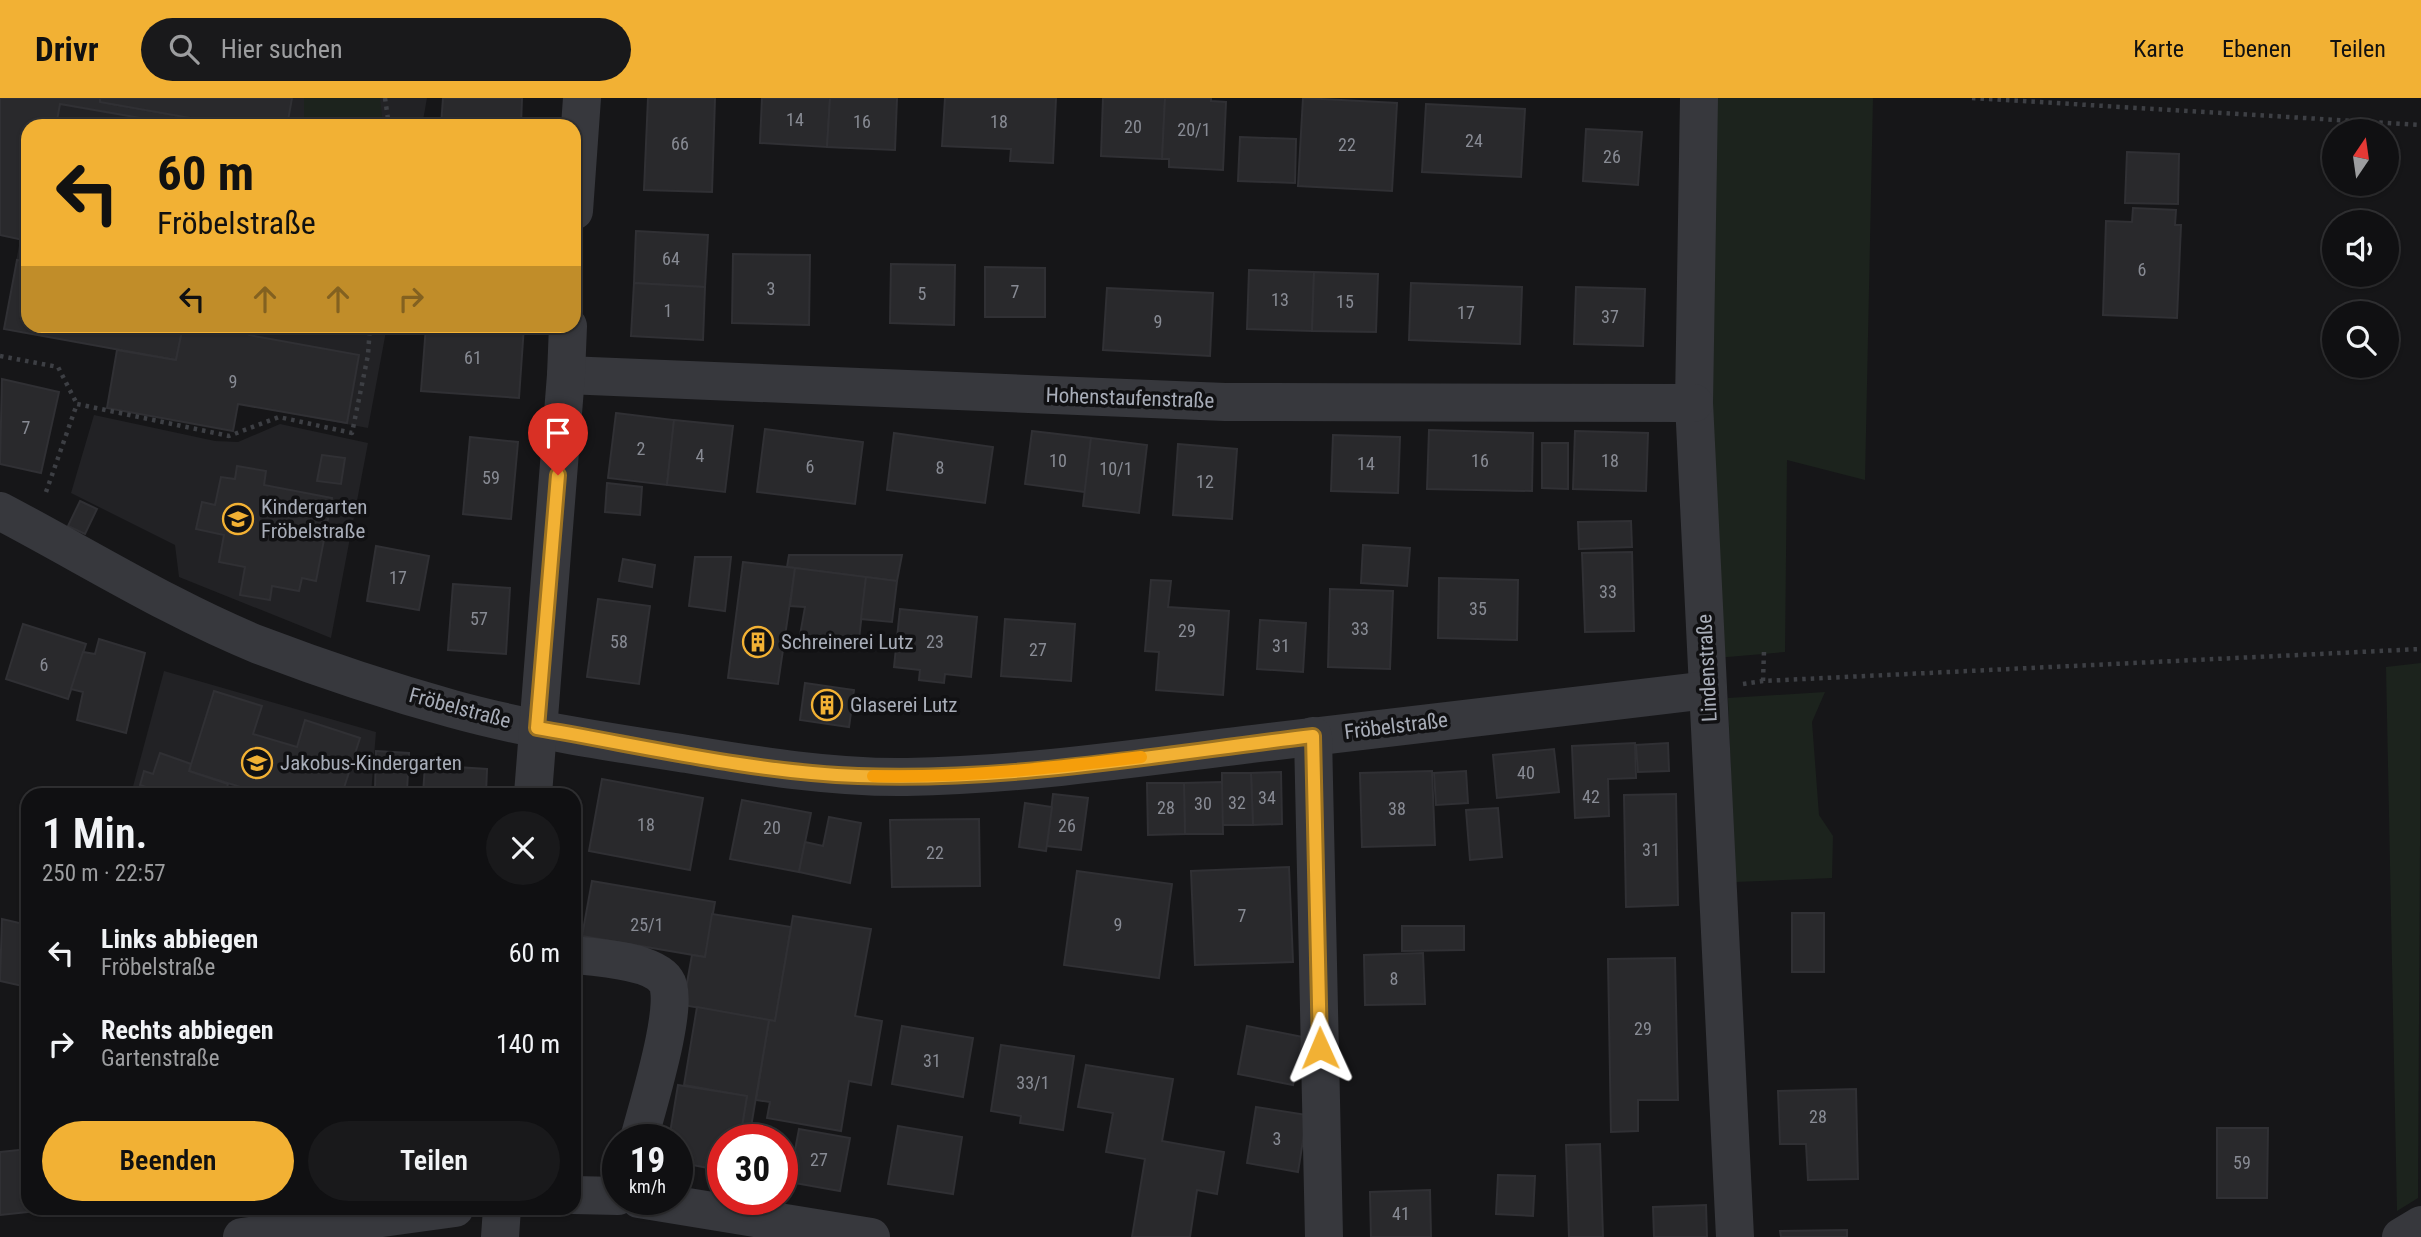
<!DOCTYPE html>
<html lang="de">
<meta charset="utf-8">
<style>
body{margin:0;font-family:"Roboto Condensed",sans-serif;background:#19191b;color:#f1f3f6;height:100vh;display:flex;flex-direction:column;font-size:26px;white-space:nowrap}
*{box-sizing:border-box;margin:0}
p{font-size:23px;color:#9c9d9f}
.icon{flex:none;width:38px;height:38px;fill:none;stroke:currentColor;stroke-width:2;stroke-linecap:round;stroke-linejoin:round}
.map{position:relative;flex:1;overflow:hidden}
.drawer{position:absolute;left:21px;top:690px;width:560px;height:427px;display:flex;flex-direction:column;background:#101012;border-radius:21px;box-shadow:0 2px 5px #0004,0 0 0 2px #303032}
.drawer>*{flex:none}
.hud{position:absolute;left:21px;top:21px;width:560px;height:214px;border-radius:21px;box-shadow:0 2px 5px #0004,0 0 0 2px #303032;background:#f2b134;color:#111;overflow:hidden}
.needle{width:46px;rotate:13deg}
.fabs{position:absolute;left:2322px;top:21px;display:grid;gap:14px}
.fabs a{display:grid;place-items:center;width:77px;height:77px;border-radius:50%;background:#101012;box-shadow:0 2px 5px #0004,0 0 0 2px #303032;font-size:35px}
.speed{position:absolute;left:602px;top:1026px;display:flex;gap:14px;font-size:35px;font-weight:700;text-align:center}
.speed>*{display:grid;place-content:center;width:91px;height:91px;border-radius:50%;background:#101012;box-shadow:0 2px 5px #0004,0 0 0 2px #303032;line-height:1}
.speed small{font-size:18px;font-weight:400}
.speed .limit{border:10px solid #d22;background:#fff;color:#111}
.pin{position:absolute;display:grid;place-items:center;width:60px;height:60px;color:#fff;margin:-72px -30px;border-radius:50% 50% 50% 0;rotate:-45deg;box-shadow:0 0 7px #0007}
.pin .icon{rotate:45deg}
.me{position:absolute;width:77px;margin:-38px;rotate:359deg;stroke-linejoin:round;filter:drop-shadow(0 0 5px #0008)}
.turn{display:flex;align-items:center;gap:24px;height:147px;padding:0 21px;font-size:32px}
.turn .icon{width:91px;height:91px;stroke-width:2.5}
.turn b{display:block;font-size:49px;line-height:60px}
.lanes{display:flex;align-items:center;height:66px;padding:0 21px;background:#0003;justify-content:center;gap:35px;direction:ltr}
.lanes .off{opacity:.35}
.round{display:grid;place-items:center;flex:none;width:74px;height:74px;border-radius:37px;background:#19191b}
.headline{display:flex;align-items:center;justify-content:space-between;height:119px;padding:0 21px}
h1{font-size:42px;font-weight:600;line-height:52px}
.action{display:flex;gap:14px;margin-top:auto;padding:14px 21px}
.action a{flex:1;height:80px;border-radius:42px;background:#f2b134;color:#111;font-size:28px;font-weight:600;line-height:80px;text-align:center}
.action a+a{background:#19191b;color:#f1f3f6}
ul{padding:0;list-style:none}
li{display:flex;align-items:center;gap:21px;height:91px;padding:0 21px}
li div{flex:1}
li b{display:block;font-size:26px}
li em{font-style:normal}
header{display:flex;align-items:center;gap:42px;box-sizing:border-box;height:98px;padding:0 35px;background:#f2b134;color:#111}
header strong{font-size:33px}
nav{display:flex;gap:38px;margin-inline-start:auto;font-size:24px}
.search{width:490px;height:63px;background:#19191b;display:flex;align-items:center;gap:18px;box-sizing:border-box;padding:0 24px;border-radius:38px;color:#9c9d9f;font-size:26px}
.map>svg:first-child{display:block}
.built{fill:#222225}
.green{fill:#1c231d}
.building{fill:#29292c;stroke:#303034;stroke-width:2}
.lines{fill:none;stroke-linecap:round;stroke-linejoin:round}
.path{stroke:#3d3f44;stroke-width:4.5;stroke-dasharray:3.5 5;stroke-linecap:butt}
.minor{stroke:#37383d;stroke-width:38}
.route-casing{stroke:#9d7322;stroke-width:18}
.route{stroke:#f2b134;stroke-width:12}
.slow{stroke:#f59e0b;stroke-width:12}
.labels{text-anchor:middle;stroke-width:7;stroke-linejoin:round;paint-order:stroke}
.number-label{font-size:18px;fill:#888b94}
.street-label{font-size:21px;fill:#a8adb8;stroke:#111113}
.poi-label{font-size:21px;fill:#a8adb8;stroke:#111113;text-anchor:start}
</style>
<header>
<strong>Drivr</strong>
<div class="search"><svg class="icon" aria-label="search" viewBox="0 0 24 24"><circle cx="10" cy="10" r="6"/><path d="M15 15l6 6"/></svg>Hier suchen</div>
<nav><a>Karte</a><a>Ebenen</a><a>Teilen</a></nav>
</header>
<div class="map">
<svg width="2421" height="1139" viewBox="0 0 2421 1139">
<rect width="100%" height="100%" fill="#161618"/>
<g class="built">
<polygon points="0,0 427,0 422,28 28,28 28,228 387,228 368,330 238,306 233,333 107,310 117,252 4,231 20,142 0,137"/>
<polygon points="94,317 215,343 238,344 280,326 368,345 331,540 179,479 175,447 71,395"/>
<polygon points="164,573 376,634 371,696 131,696"/>
</g>
<g class="green">
<polygon points="304,0 380,0 383,28 304,28"/>
<polygon points="1700,0 1873,0 1865,382 1787,362 1785,554 1716,560"/>
<polygon points="2421,565 2418,1100 2397,1113 2386,569"/>
<polygon points="1825,594 1812,624 1819,717 1833,738 1832,780 1735,784 1728,600"/>
</g>
<g class="building">
<polygon points="0,0 100,0 100,4 219,25 219,28 186,28 60,6 56,28 28,28 28,143 0,137"/>
<polygon points="100,0 292,0 287,28 219,28 219,25 100,4"/>
<polygon points="443,0 522,0 521,28 441,28"/>
<polygon points="648,0 715,0 712,94 644,92"/>
<polygon points="762,0 830,0 827,49 760,45"/>
<polygon points="830,0 897,0 895,52 827,49"/>
<polygon points="945,0 1056,0 1053,65 1010,63 1011,51 942,48"/>
<polygon points="1103,0 1165,0 1162,61 1101,58"/>
<polygon points="1165,0 1211,0 1211,3 1226,4 1223,72 1169,69 1169,61 1162,61"/>
<polygon points="1303,0 1397,5 1392,93 1298,88"/>
<polygon points="1426,6 1525,11 1521,79 1422,74"/>
<polygon points="1586,31 1642,34 1638,87 1583,83"/>
<polygon points="1240,39 1296,41 1295,85 1238,83"/>
<polygon points="2127,54 2179,56 2178,106 2125,105"/>
<polygon points="2133,110 2176,112 2175,127 2181,127 2177,220 2103,217 2106,123 2132,124"/>
<polygon points="636,133 708,137 705,189 634,185"/>
<polygon points="733,156 810,157 809,227 732,225"/>
<polygon points="17,162 28,164 28,228 183,228 176,262 4,231"/>
<polygon points="891,166 955,167 954,227 890,225"/>
<polygon points="985,169 1045,170 1045,219 985,219"/>
<polygon points="1249,172 1314,174 1312,233 1247,231"/>
<polygon points="1314,174 1378,176 1376,234 1312,233"/>
<polygon points="634,185 705,189 703,242 631,238"/>
<polygon points="1411,185 1522,189 1520,246 1409,242"/>
<polygon points="1576,189 1645,191 1643,248 1574,246"/>
<polygon points="1107,190 1213,195 1210,258 1103,252"/>
<polygon points="183,228 251,228 249,237 359,257 347,325 238,306 233,333 107,310 117,252 176,262"/>
<polygon points="426,228 524,228 519,300 421,293"/>
<polygon points="2,281 59,294 41,375 0,366"/>
<polygon points="616,315 674,322 667,387 608,380"/>
<polygon points="674,322 733,328 725,394 667,387"/>
<polygon points="765,331 863,344 855,406 757,394"/>
<polygon points="1429,332 1533,335 1532,393 1427,391"/>
<polygon points="1032,333 1091,340 1085,394 1025,386"/>
<polygon points="1575,333 1648,335 1646,393 1573,391"/>
<polygon points="894,335 993,349 985,405 887,392"/>
<polygon points="1333,337 1400,339 1398,395 1331,393"/>
<polygon points="470,339 518,344 511,421 463,416"/>
<polygon points="1091,340 1147,347 1139,415 1083,408"/>
<polygon points="1542,345 1568,345 1568,391 1542,390"/>
<polygon points="1178,346 1237,351 1232,421 1173,417"/>
<polygon points="322,357 345,360 341,386 317,383"/>
<polygon points="237,368 266,373 264,387 332,400 316,483 302,480 299,493 272,488 270,502 240,497 245,469 219,464 224,437 196,431 202,404 215,407 221,379 235,381"/>
<polygon points="607,385 642,389 640,417 605,414"/>
<polygon points="80,403 97,411 85,436 68,428"/>
<polygon points="1631,423 1632,449 1579,451 1578,424"/>
<polygon points="1363,447 1410,450 1407,488 1361,485"/>
<polygon points="376,448 429,458 419,512 367,503"/>
<polygon points="1632,454 1634,533 1585,534 1582,455"/>
<polygon points="789,457 902,457 897,483 787,469"/>
<polygon points="695,459 731,459 725,513 689,508"/>
<polygon points="623,461 655,467 652,489 619,483"/>
<polygon points="743,464 795,470 778,586 728,580"/>
<polygon points="795,470 866,479 858,550 799,543 805,509 790,508"/>
<polygon points="866,479 897,483 892,524 861,521"/>
<polygon points="1439,480 1518,482 1517,542 1438,540"/>
<polygon points="1151,482 1171,483 1168,509 1229,513 1223,597 1156,592 1159,554 1145,553"/>
<polygon points="453,486 510,490 506,556 448,552"/>
<polygon points="1330,491 1393,493 1390,571 1328,569"/>
<polygon points="598,501 650,508 639,586 587,579"/>
<polygon points="900,511 977,519 971,579 945,576 944,585 919,582 920,572 894,569"/>
<polygon points="1005,521 1075,526 1071,583 1001,578"/>
<polygon points="1260,522 1306,525 1303,574 1257,571"/>
<polygon points="23,526 86,546 68,601 6,581"/>
<polygon points="99,541 145,555 126,635 77,622 83,594 71,591 83,554 95,556"/>
<polygon points="805,585 854,592 849,629 800,622"/>
<polygon points="214,593 262,608 253,636 297,649 305,622 360,640 342,696 263,696 189,673"/>
<polygon points="1635,645 1636,680 1608,681 1609,718 1575,720 1572,648"/>
<polygon points="1668,645 1669,673 1638,674 1636,647"/>
<polygon points="1554,651 1559,694 1497,700 1493,657"/>
<polygon points="376,653 409,655 407,693 375,691"/>
<polygon points="160,655 191,666 189,673 228,686 225,696 144,696 146,689 140,687 144,673 153,676"/>
<polygon points="425,667 487,671 486,696 423,696"/>
<polygon points="1432,673 1435,747 1362,749 1360,675"/>
<polygon points="1466,673 1468,705 1436,707 1434,675"/>
<polygon points="1281,674 1282,726 1253,727 1251,675"/>
<polygon points="1222,675 1251,675 1253,727 1222,727"/>
<polygon points="602,681 703,700 690,772 589,753"/>
<polygon points="1222,684 1223,736 1185,736 1184,685"/>
<polygon points="1147,685 1184,685 1185,736 1148,737"/>
<polygon points="1053,696 1088,700 1081,752 1047,748"/>
<polygon points="1676,696 1678,807 1626,809 1624,697"/>
<polygon points="742,702 811,715 799,774 730,761"/>
<polygon points="1025,705 1052,709 1046,753 1019,749"/>
<polygon points="1498,710 1502,759 1470,762 1466,712"/>
<polygon points="829,719 861,725 850,785 799,774 805,744 823,748"/>
<polygon points="979,721 980,788 892,789 890,722"/>
<polygon points="1289,769 1293,864 1195,867 1191,773"/>
<polygon points="1077,773 1172,786 1159,880 1064,867"/>
<polygon points="592,783 715,804 705,859 582,838"/>
<rect x="1792" y="815" width="32" height="59"/>
<polygon points="712,816 791,829 775,923 683,907 692,857 705,859"/>
<polygon points="793,818 871,831 855,918 882,923 871,987 849,983 841,1033 767,1020 770,1004 756,1002 769,922 775,923"/>
<polygon points="2,821 28,827 28,867 23,888 0,883"/>
<polygon points="1402,828 1464,828 1464,852 1402,853"/>
<polygon points="1423,855 1425,906 1365,907 1364,857"/>
<polygon points="1675,860 1678,1002 1638,1002 1638,1033 1611,1034 1608,861"/>
<polygon points="697,909 769,922 749,1041 740,1041 747,998 684,987"/>
<polygon points="902,928 973,940 963,999 892,986"/>
<polygon points="1247,928 1303,939 1293,987 1238,976"/>
<polygon points="1001,947 1074,958 1063,1032 1020,1025 1021,1018 991,1013"/>
<polygon points="1086,967 1173,981 1162,1043 1224,1054 1217,1096 1197,1092 1190,1139 1132,1139 1145,1061 1106,1054 1113,1015 1078,1009"/>
<polygon points="678,987 747,998 740,1041 723,1041 723,1073 677,1064 677,1041 669,1041"/>
<polygon points="1856,991 1858,1081 1808,1082 1806,1046 1780,1046 1778,993"/>
<polygon points="1256,1009 1307,1017 1298,1074 1247,1065"/>
<polygon points="898,1028 962,1039 953,1096 888,1086"/>
<polygon points="2217,1030 2268,1030 2267,1100 2217,1100"/>
<polygon points="799,1031 850,1040 840,1093 789,1084"/>
<polygon points="1600,1046 1603,1139 1569,1139 1566,1047"/>
<polygon points="28,1051 28,1110 65,1110 0,1117 0,1054"/>
<polygon points="1498,1077 1535,1078 1533,1118 1496,1116"/>
<polygon points="1430,1092 1431,1139 1371,1139 1370,1094"/>
<polygon points="1706,1107 1707,1139 1654,1139 1653,1109"/>
<polygon points="1847,1132 1847,1139 1781,1139 1780,1133"/>
</g>
<g class="lines">
<g class="path">
<polyline points="385,0 389,28"/>
<polyline points="1972,0 2421,27"/>
<polyline points="0,258 58,269 77,306"/>
<polyline points="46,394 77,306 229,338 279,319 352,335 368,257 370,228"/>
<polyline points="1763,583 1764,553"/>
<polyline points="1743,586 1763,583 2421,551"/>
</g>
<g class="minor">
<polyline points="1699,0 1694,305 1735,1139"/>
<polyline points="574,113 582,0"/>
<polyline points="566,277 1225,304 1694,305"/>
<path d="M0,413c84,44 172,99 259,134 63,24 129,46 194,64 76,21 156,33 234,45 73,12 146,24 220,23 118,-2 236,-20 353,-34 149,-18 298,-36 448,-53"/>
<polyline points="1313,638 1324,1139"/>
<polyline points="533,696 566,277 568,228"/>
<path d="M574,857c22,2 79,6 92,26 15,21 -20,130 -27,158"/>
<polyline points="574,1097 618,1098"/>
<polyline points="639,1101 871,1139"/>
<polyline points="242,1139 455,1110"/>
<polyline points="500,1139 502,1110"/>
<polyline points="2401,1139 2421,1127"/>
</g>
</g>
<g class="lines">
<g class="route-casing">
<path id="route" d="M558,377l-21,253c106,18 214,44 321,48 152,6 305,-22 455,-40l7,312"/>
</g>
<use href="#route" class="route"/>
<path class="slow" d="M873,678c90,2 179,-8 268,-19"/>
</g>
<defs>
<g id="school-ring" transform="scale(1.575)"><circle r="9.5" fill="#111113" stroke="#f2b134" stroke-width="1.5"/><path d="M0-5L7-2L0 1L-7-2ZM-4 1L0 2.5L4 1V4Q0 6-4 4Z" fill="#f2b134"/></g>
<g id="building-ring" transform="scale(1.575)"><circle r="9.5" fill="#111113" stroke="#f2b134" stroke-width="1.5"/><path d="M-4-6H4V6H1V3H-1V6H-4ZM-2.5-4.3h1.7v1.8h-1.7ZM.8-4.3h1.7v1.8H.8ZM-2.5-1h1.7V.8h-1.7ZM.8-1h1.7V.8H.8Z" fill="#f2b134"/></g>
</defs>
<g fill-rule="evenodd">
<use href="#school-ring" x="238" y="421"/>
<use href="#building-ring" x="758" y="544"/>
<use href="#building-ring" x="827" y="607"/>
<use href="#school-ring" x="257" y="665"/>
</g>
<g class="labels">
<g class="number-label">
<text x="795" y="28">14</text>
<text x="862" y="30">16</text>
<text x="999" y="30">18</text>
<text x="1133" y="35">20</text>
<text x="1194" y="38">20/1</text>
<text x="1474" y="49">24</text>
<text x="680" y="52">66</text>
<text x="1347" y="53">22</text>
<text x="1612" y="65">26</text>
<text x="671" y="167">64</text>
<text x="2142" y="178">6</text>
<text x="771" y="197">3</text>
<text x="1015" y="200">7</text>
<text x="922" y="202">5</text>
<text x="1280" y="208">13</text>
<text x="1345" y="210">15</text>
<text x="668" y="219">1</text>
<text x="1466" y="221">17</text>
<text x="1610" y="225">37</text>
<text x="1158" y="230">9</text>
<text x="473" y="266">61</text>
<text x="233" y="290">9</text>
<text x="26" y="336">7</text>
<text x="641" y="357">2</text>
<text x="700" y="364">4</text>
<text x="1058" y="369">10</text>
<text x="1480" y="369">16</text>
<text x="1610" y="369">18</text>
<text x="1366" y="372">14</text>
<text x="810" y="375">6</text>
<text x="940" y="376">8</text>
<text x="1116" y="377">10/1</text>
<text x="491" y="386">59</text>
<text x="1205" y="390">12</text>
<text x="398" y="486">17</text>
<text x="1608" y="500">33</text>
<text x="1478" y="517">35</text>
<text x="479" y="527">57</text>
<text x="1360" y="537">33</text>
<text x="1187" y="539">29</text>
<text x="619" y="550">58</text>
<text x="935" y="550">23</text>
<text x="1281" y="554">31</text>
<text x="1038" y="558">27</text>
<text x="44" y="573">6</text>
<text x="1526" y="681">40</text>
<text x="1591" y="705">42</text>
<text x="1267" y="706">34</text>
<text x="1237" y="711">32</text>
<text x="1203" y="712">30</text>
<text x="1166" y="716">28</text>
<text x="1397" y="717">38</text>
<text x="646" y="733">18</text>
<text x="1067" y="734">26</text>
<text x="772" y="736">20</text>
<text x="1651" y="758">31</text>
<text x="935" y="761">22</text>
<text x="1242" y="824">7</text>
<text x="647" y="833">25/1</text>
<text x="1118" y="833">9</text>
<text x="1394" y="887">8</text>
<text x="1643" y="937">29</text>
<text x="932" y="969">31</text>
<text x="1033" y="991">33/1</text>
<text x="1818" y="1025">28</text>
<text x="1277" y="1047">3</text>
<text x="819" y="1068">27</text>
<text x="2242" y="1071">59</text>
<text x="1401" y="1122">41</text>
</g>
<g class="street-label">
<text transform="translate(1130 300) rotate(2)" y="7">Hohenstaufenstraße</text>
<text transform="translate(1707 570) rotate(-93)" y="7">Lindenstraße</text>
<text transform="translate(460 610) rotate(15)" y="7">Fröbelstraße</text>
<text transform="translate(1396 628) rotate(-7)" y="7">Fröbelstraße</text>
</g>
<g class="poi-label">
<text x="261" y="416">Kindergarten<tspan x="261" dy="24">Fröbelstraße</tspan></text>
<text x="781" y="551">Schreinerei Lutz</text>
<text x="850" y="614">Glaserei Lutz</text>
<text x="280" y="672">Jakobus-Kindergarten</text>
</g>
</g>
</svg>
<div class="fabs">
<a><svg class="needle" viewBox="-14 -14 28 28"><path d="M0-13l5 13h-10z" fill="#e53935"/><path d="M0 13l5-13h-10z" fill="#9c9d9f"/></svg></a>
<a><svg class="icon" aria-label="sound" viewBox="0 0 24 24"><path d="M4 9h4l5-4v14l-5-4H4zM17 9q2 3 0 6"/></svg></a>
<a><svg class="icon" aria-label="search" viewBox="0 0 24 24"><circle cx="10" cy="10" r="6"/><path d="M15 15l6 6"/></svg></a>
</div>
<div class="speed"><div>19<small>km/h</small></div><div class="limit">30</div></div>
<div class="pin" style="left:558px;top:377px;background:#d93025"><svg class="icon" aria-label="arrive" viewBox="0 0 24 24"><path d="M6 21V4h12l-3 4 3 4H6"/></svg></div>
<svg class="me" style="left:1320px;top:950px" viewBox="-20 -20 40 40"><path d="M0-17L14 15 0 8-14 15z" fill="#f2b134" stroke="#fff" stroke-width="4"/></svg>
<div class="hud">
<div class="turn"><svg class="icon" aria-label="left" viewBox="0 0 24 24"><path d="M17 20v-9H6M10 6l-5 5 5 5"/></svg><div><b>60 m</b>Fröbelstraße</div></div>
<div class="lanes"><svg class="icon" aria-label="left" viewBox="0 0 24 24"><path d="M17 20v-9H6M10 6l-5 5 5 5"/></svg><svg class="icon off" aria-label="ahead" viewBox="0 0 24 24"><path d="M12 20V5M6 11l6-6 6 6"/></svg><svg class="icon off" aria-label="ahead" viewBox="0 0 24 24"><path d="M12 20V5M6 11l6-6 6 6"/></svg><svg class="icon off" aria-label="right" viewBox="0 0 24 24"><path d="M7 20v-9h11M14 6l5 5-5 5"/></svg></div>
</div>
<section class="drawer">
<div class="headline"><div><h1>1 Min.</h1><p>250 m · 22:57</p></div><a class="round"><svg class="icon" aria-label="close" viewBox="0 0 24 24"><path d="M6 6l12 12M18 6L6 18"/></svg></a></div>
<ul>
<li><svg class="icon" aria-label="left" viewBox="0 0 24 24"><path d="M17 20v-9H6M10 6l-5 5 5 5"/></svg><div><b>Links abbiegen</b><p>Fröbelstraße</p></div><em>60 m</em></li>
<li><svg class="icon" aria-label="right" viewBox="0 0 24 24"><path d="M7 20v-9h11M14 6l5 5-5 5"/></svg><div><b>Rechts abbiegen</b><p>Gartenstraße</p></div><em>140 m</em></li>
</ul>
<div class="action"><a>Beenden</a><a>Teilen</a></div>
</section>
</div>
